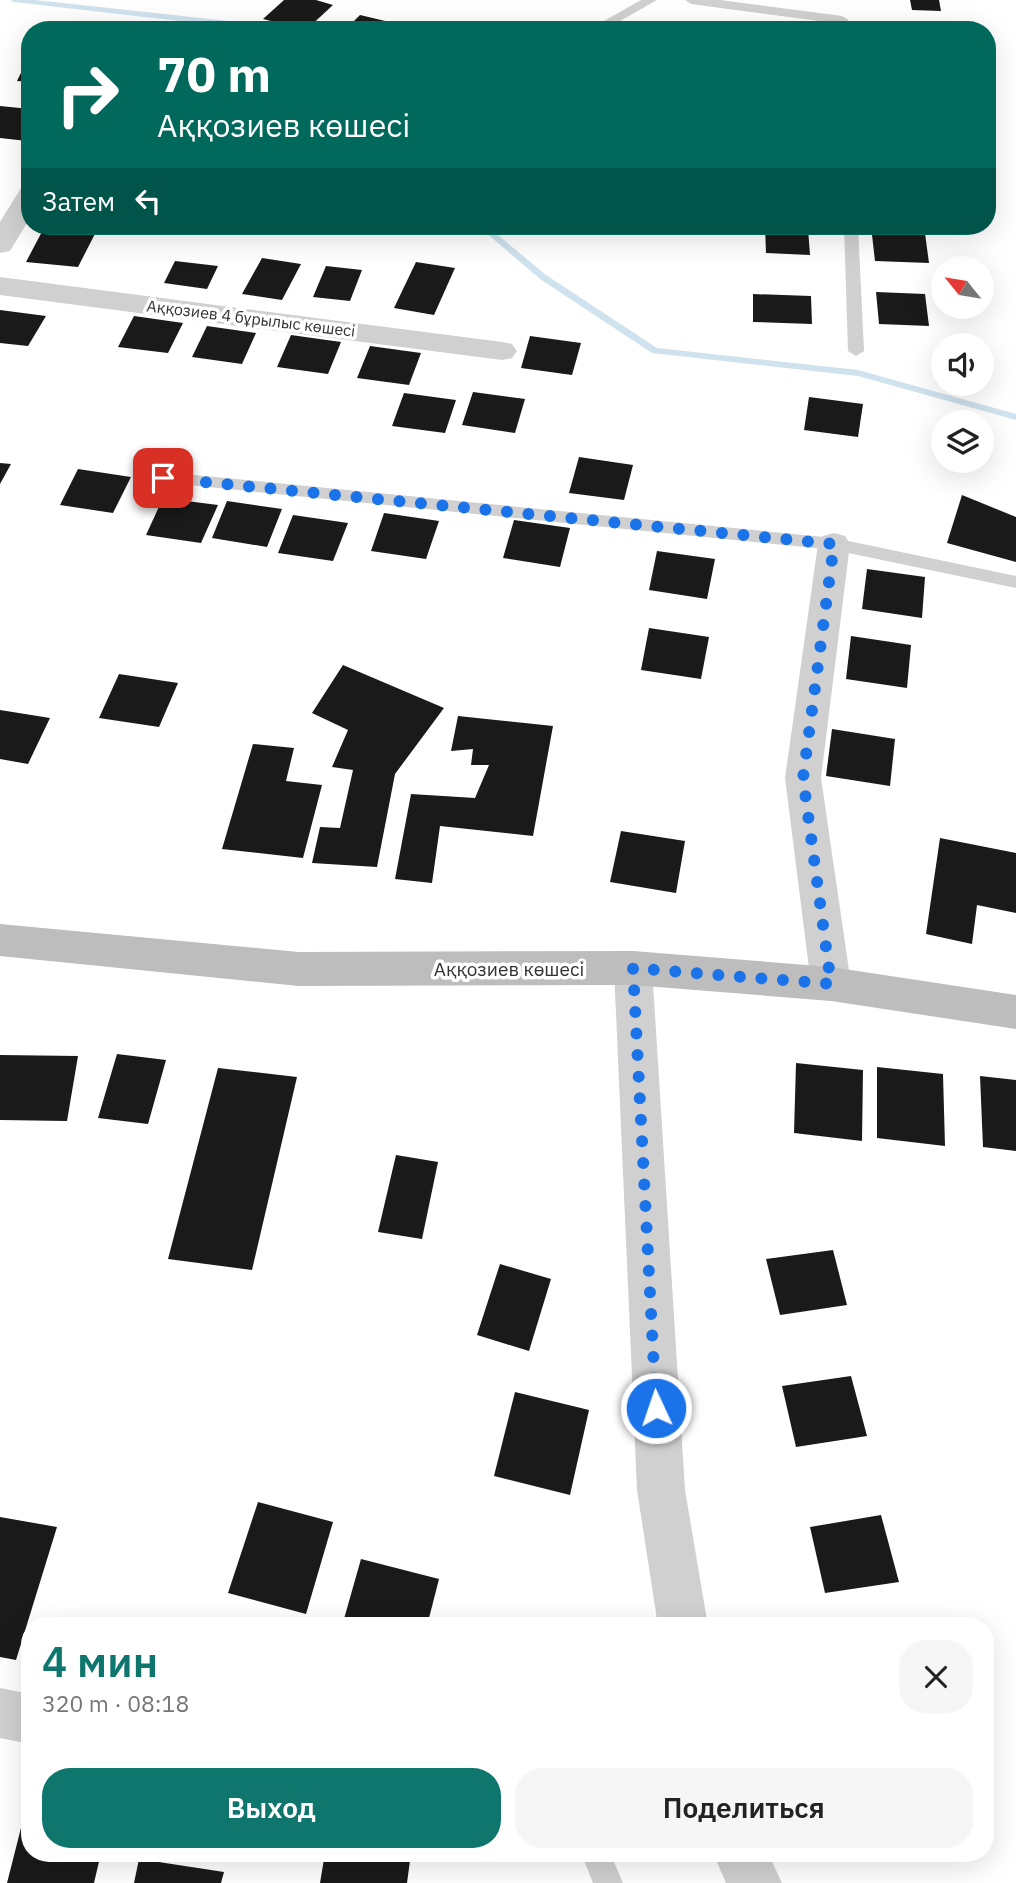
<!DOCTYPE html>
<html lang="ru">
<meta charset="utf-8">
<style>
body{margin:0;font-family:"IBM Plex Sans",sans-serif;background:#f6f6f6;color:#222;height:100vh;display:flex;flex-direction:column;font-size:26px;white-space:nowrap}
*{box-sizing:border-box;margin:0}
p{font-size:23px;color:#767676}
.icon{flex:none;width:38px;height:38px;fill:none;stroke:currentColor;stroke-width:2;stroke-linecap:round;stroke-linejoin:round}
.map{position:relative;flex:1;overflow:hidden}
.side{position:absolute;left:21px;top:1617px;width:973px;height:245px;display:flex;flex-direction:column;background:#fff;border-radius:28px;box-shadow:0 7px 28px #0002}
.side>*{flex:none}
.hud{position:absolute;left:21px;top:21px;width:975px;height:214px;border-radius:28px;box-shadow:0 7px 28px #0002;background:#00695c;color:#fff;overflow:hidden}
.needle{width:46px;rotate:300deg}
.fabs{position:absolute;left:931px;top:256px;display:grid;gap:14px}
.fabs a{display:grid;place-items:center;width:63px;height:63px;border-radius:50%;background:#fff;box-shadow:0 7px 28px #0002;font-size:35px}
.pin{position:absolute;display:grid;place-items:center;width:60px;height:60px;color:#fff;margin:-30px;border-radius:14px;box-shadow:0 4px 10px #0006}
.me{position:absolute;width:77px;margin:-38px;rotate:357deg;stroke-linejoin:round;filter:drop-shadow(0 0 5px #0008)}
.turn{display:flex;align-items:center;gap:24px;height:147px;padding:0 21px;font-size:32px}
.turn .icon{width:91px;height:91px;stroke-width:2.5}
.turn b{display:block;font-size:49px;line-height:60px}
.then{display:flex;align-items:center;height:66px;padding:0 21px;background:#0003;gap:14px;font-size:26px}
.round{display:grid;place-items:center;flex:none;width:74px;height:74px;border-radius:28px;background:#f6f6f6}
.overview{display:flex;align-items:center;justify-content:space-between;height:119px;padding:0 21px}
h1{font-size:42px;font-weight:600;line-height:52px;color:#0f766e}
.action{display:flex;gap:14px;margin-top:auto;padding:14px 21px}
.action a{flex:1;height:80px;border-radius:28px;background:#0f766e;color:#fff;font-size:28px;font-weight:600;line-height:80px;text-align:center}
.action a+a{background:#f6f6f6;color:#222}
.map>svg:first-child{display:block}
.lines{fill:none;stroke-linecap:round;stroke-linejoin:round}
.stream{fill:#cfe2ee;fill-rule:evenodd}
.building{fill:#1a1a1a}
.service{fill:#d0d0d0;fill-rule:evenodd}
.minor{fill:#d0d0d0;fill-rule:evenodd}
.secondary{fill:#bdbdbd;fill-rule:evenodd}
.route{stroke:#1a73e8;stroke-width:12;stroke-dasharray:0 21.6}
.labels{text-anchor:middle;stroke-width:7;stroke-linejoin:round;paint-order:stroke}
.far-street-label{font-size:16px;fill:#333;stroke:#fff}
.street-label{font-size:19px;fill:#333;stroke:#fff}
</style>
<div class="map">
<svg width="1016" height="1883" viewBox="0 0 1016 1883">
<rect width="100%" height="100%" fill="#fff"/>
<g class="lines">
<g class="stream">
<polygon points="10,0 35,0 247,23 258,30 14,2"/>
<polygon points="478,226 487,226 546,275 657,348 858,370 1016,414 1016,420 858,376 652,353 540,279"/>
</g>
</g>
<g class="building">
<polygon points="284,0 316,0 333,5 306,30 263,19"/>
<polygon points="910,0 939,0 941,11 912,10"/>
<polygon points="360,15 402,25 397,30 345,30"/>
<polygon points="30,54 30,82 17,81"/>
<polygon points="0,106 30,109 27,141 0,138"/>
<polygon points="45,226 99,226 78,267 26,262"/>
<polygon points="871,226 924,226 929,263 875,261"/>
<polygon points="765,227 808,229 810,255 766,253"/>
<polygon points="262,258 301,264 282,300 242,294"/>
<polygon points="175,261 218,266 207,289 164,283"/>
<polygon points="416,262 455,268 434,315 394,308"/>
<polygon points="326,266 362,270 350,301 313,297"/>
<polygon points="876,292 925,294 929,326 879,324"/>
<polygon points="753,294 811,296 812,324 753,322"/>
<polygon points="0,310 46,316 28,346 0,343"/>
<polygon points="134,316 183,323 168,353 118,347"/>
<polygon points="207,326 256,333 242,364 192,357"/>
<polygon points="291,335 341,342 328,374 277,367"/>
<polygon points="530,336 581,343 572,375 521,368"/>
<polygon points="370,346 421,353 409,385 357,378"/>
<polygon points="473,392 525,399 515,433 462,425"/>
<polygon points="404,393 456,400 445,433 392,426"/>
<polygon points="809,397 863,404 858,437 804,430"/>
<polygon points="579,457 633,465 624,500 569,493"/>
<polygon points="0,463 11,464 0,484"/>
<polygon points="78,469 131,477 113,513 60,505"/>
<polygon points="962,495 1016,517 1016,562 947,543"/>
<polygon points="163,498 218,505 201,543 146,535"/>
<polygon points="227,501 282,509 267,547 212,538"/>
<polygon points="384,513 439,521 426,559 371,551"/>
<polygon points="293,515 348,523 333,561 278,553"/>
<polygon points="514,520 570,528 560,567 503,558"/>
<polygon points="657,551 715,559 707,599 649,590"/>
<polygon points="867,569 925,577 922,618 862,609"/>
<polygon points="649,628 709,637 701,679 641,670"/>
<polygon points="851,636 911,645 907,688 846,679"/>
<polygon points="343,665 444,708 395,774 377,867 312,863 320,827 340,828 353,770 332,767 348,730 312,713"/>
<polygon points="119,674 178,683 159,727 99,718"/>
<polygon points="0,710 50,718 28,764 0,759"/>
<polygon points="458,716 553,726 533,836 440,826 432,883 395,879 411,794 475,798 489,765 471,765 473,749 451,751"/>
<polygon points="832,729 895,739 890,786 826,776"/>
<polygon points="253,744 294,748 286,781 322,785 303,858 222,849"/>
<polygon points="621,831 685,841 676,893 610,882"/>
<polygon points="940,838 1016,853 1016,913 977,905 972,944 926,934"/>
<polygon points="117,1054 166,1060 148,1124 98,1118"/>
<polygon points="0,1055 78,1056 67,1121 0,1120"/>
<polygon points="796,1063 863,1070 862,1141 794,1133"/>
<polygon points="877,1067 943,1074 945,1146 877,1138"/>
<polygon points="218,1068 297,1077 252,1270 168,1259"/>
<polygon points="980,1076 1016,1080 1016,1151 983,1147"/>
<polygon points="396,1155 438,1162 422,1239 378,1232"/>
<polygon points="833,1250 847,1305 780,1315 766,1259"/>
<polygon points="500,1264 551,1279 529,1351 477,1335"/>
<polygon points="851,1376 867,1436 796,1447 782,1386"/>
<polygon points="515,1392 589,1410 570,1495 494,1476"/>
<polygon points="258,1502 333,1522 306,1614 228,1593"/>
<polygon points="881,1515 899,1582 825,1593 810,1527"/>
<polygon points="0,1517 57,1527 16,1660 0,1657"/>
<polygon points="361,1559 439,1579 427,1626 342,1626"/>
<polygon points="22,1824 30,1826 30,1853 101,1853 94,1883 7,1883"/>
<polygon points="325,1853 411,1853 407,1883 320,1883"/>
<polygon points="139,1859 224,1872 221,1883 134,1883"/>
</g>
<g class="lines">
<g class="service">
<polygon points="641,0 657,0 604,30 588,30"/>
<polygon points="685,0 720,0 842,16 849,20 842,24 691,4"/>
<polygon points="844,226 858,226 864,351 856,356 848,351"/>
<polygon points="164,472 834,538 1016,576 1016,588 834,550 158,482 155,478 158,474"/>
<polygon points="581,1853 610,1853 623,1883 593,1883"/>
</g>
<g class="minor">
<polygon points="30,186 30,218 10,251 0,253 0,222 21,188"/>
<polygon points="0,277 502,342 512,344 517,351 512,358 502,360 0,295"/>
<polygon points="834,533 845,536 850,544 821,778 851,984 845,996 831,1001 817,996 811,984 785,778 818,544 823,536"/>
<polygon points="633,951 647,956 652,968 685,1490 708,1626 658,1626 637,1490 614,968 619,956"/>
<polygon points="0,1688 30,1694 30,1744 0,1738"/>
<polygon points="713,1853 768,1853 782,1883 726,1883"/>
</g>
<polygon class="secondary" points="0,924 299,952 633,951 831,967 1016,995 1016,1029 831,1001 633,985 299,986 0,956"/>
</g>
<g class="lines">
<polyline class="route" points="163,478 834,544 803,778 831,984 633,968 656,1408"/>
</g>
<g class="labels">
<g class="far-street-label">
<text transform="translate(251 318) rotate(7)" y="6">Аққозиев 4 бұрылыс көшесі</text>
</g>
<g class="street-label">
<text x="509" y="976">Аққозиев көшесі</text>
</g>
</g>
</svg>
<div class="fabs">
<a><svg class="needle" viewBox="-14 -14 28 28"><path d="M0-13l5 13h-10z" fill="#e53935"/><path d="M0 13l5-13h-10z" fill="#767676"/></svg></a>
<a><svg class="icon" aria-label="sound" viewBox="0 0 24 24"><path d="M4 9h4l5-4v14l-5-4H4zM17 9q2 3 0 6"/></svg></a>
<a><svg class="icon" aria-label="layers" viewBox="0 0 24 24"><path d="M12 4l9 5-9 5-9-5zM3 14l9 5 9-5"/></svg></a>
</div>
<div class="pin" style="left:163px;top:478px;background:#d93025"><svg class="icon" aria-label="arrive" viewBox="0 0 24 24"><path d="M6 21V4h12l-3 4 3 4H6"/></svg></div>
<svg class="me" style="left:656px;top:1408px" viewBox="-20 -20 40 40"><circle r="17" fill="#1a73e8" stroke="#fff" stroke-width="3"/><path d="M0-11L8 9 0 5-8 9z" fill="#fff"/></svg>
<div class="hud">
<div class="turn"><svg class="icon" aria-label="right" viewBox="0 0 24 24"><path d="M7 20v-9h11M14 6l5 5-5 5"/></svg><div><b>70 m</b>Аққозиев көшесі</div></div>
<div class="then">Затем<svg class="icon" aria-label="left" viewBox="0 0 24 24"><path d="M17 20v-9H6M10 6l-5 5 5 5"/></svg></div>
</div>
<section class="side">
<div class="overview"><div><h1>4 мин</h1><p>320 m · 08:18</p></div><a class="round"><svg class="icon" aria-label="close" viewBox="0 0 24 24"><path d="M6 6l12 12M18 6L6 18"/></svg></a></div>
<div class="action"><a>Выход</a><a>Поделиться</a></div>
</section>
</div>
